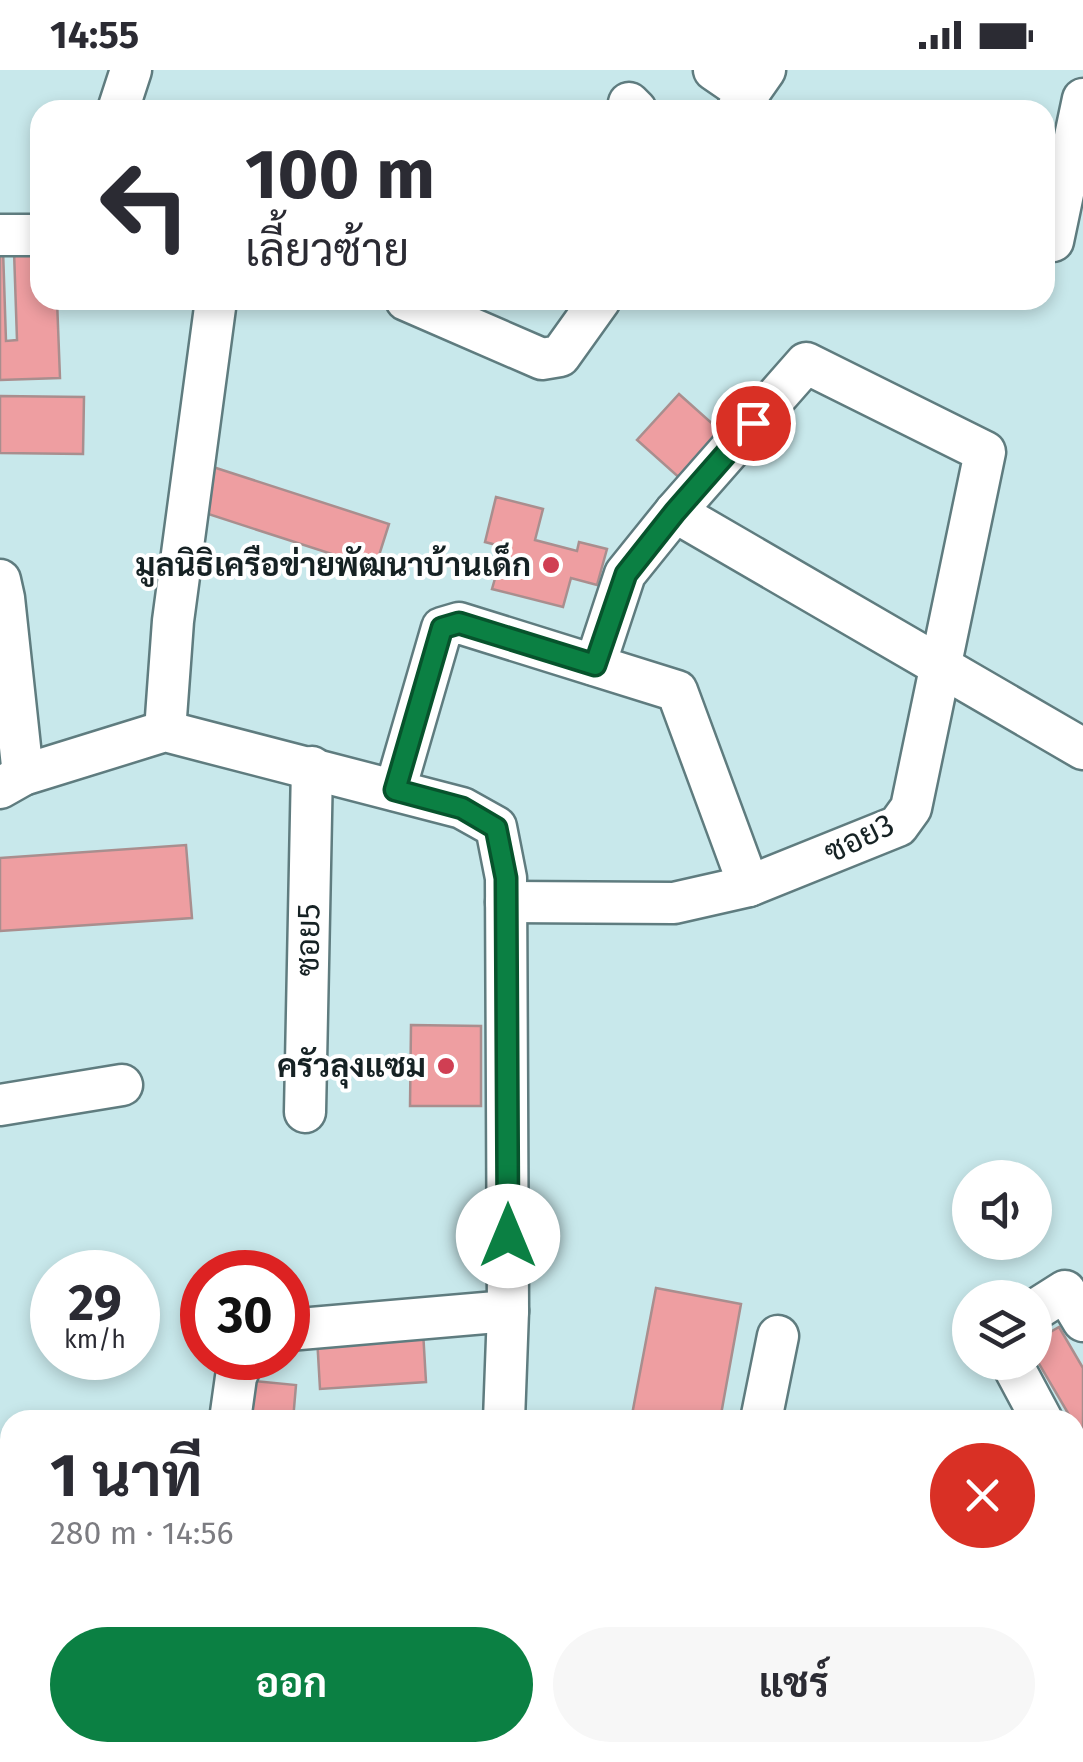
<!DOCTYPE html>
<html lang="th">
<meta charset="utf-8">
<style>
body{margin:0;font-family:"Fira Sans",Sarabun,sans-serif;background:#f7f7f7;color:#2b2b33;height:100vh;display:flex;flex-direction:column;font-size:38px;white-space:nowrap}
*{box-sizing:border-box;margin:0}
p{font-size:32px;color:#7c7c81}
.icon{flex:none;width:55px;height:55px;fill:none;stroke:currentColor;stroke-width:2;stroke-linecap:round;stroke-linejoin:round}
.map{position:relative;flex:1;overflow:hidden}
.drawer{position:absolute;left:0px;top:1340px;width:1085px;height:352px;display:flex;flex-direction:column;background:#fff;border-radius:30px 30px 0 0;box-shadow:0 5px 15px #0003}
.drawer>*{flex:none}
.banner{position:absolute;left:30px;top:30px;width:1025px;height:210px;border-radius:30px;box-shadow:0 5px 15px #0003;background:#fff;color:#2b2b33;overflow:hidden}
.tools{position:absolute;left:952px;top:1090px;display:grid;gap:20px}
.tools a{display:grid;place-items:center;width:100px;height:100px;border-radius:50%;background:#fff;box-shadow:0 5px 15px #0003;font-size:50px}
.speed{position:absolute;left:30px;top:1180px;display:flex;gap:20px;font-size:50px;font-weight:700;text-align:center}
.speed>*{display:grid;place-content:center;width:130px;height:130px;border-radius:50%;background:#fff;box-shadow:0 5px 15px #0003;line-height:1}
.speed small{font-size:25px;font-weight:400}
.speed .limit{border:15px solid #d22;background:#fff;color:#111}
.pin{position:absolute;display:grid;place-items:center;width:85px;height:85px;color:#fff;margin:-42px;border:5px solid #fff;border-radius:50%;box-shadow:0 2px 10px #0007}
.me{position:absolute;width:110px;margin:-55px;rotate:0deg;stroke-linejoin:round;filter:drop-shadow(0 0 8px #0008)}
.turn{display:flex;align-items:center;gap:35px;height:210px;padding:0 50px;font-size:45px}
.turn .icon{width:130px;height:130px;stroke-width:2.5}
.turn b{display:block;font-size:70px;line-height:85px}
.round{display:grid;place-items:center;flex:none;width:105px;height:105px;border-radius:52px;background:#f7f7f7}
.headline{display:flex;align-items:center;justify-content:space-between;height:170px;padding:0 50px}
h1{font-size:60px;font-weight:700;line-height:75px}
.cta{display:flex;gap:20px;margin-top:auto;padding:20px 50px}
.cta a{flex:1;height:115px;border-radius:60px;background:#0b8043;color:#fff;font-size:40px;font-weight:700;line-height:115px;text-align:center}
.cta a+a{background:#f7f7f7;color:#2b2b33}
.status{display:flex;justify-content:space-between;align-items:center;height:70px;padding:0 50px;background:#fff;direction:ltr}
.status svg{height:28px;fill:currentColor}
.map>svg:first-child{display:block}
.building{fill:#ee9ea1;stroke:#a98e8e;stroke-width:2.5}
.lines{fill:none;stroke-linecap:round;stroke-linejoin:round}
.minor-casing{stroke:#5f7c7f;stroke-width:45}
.major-casing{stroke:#5f7c7f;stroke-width:55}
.minor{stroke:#fff;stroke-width:40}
.major{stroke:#fff;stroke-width:50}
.route-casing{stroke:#07532c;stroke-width:25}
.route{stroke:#0b8043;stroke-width:18}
.poi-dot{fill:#d03f53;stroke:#fff;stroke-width:4}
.labels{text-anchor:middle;stroke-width:8;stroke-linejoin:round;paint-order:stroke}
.poi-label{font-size:32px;font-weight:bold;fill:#162224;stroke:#fff;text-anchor:end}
.street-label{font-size:32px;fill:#162224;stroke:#fff}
</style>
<div class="status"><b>14:55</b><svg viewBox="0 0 49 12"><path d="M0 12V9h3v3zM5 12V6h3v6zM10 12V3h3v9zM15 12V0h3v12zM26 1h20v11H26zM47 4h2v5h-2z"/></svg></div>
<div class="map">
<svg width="1083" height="1692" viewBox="0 0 1083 1692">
<rect width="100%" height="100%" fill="#c8e8eb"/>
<g class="building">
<polygon points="0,179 3,179 6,271 17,270 14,181 40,180 40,230 57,230 60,308 0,310"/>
<polygon points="679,324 725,365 683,411 637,370"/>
<polygon points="0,326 84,327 83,384 0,383"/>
<polygon points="213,397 389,454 375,498 199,441"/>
<polygon points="496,427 543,439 535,470 577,481 579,472 607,479 597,515 571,508 563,537 492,519 504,477 485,472"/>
<polygon points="186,775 192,848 0,861 0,788"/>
<polygon points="411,955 481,956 481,1036 410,1036"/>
<polygon points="656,1218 741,1234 720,1350 631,1350"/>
<polygon points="1059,1257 1083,1298 1083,1368 1075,1354 1075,1350 1072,1350 1035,1287 1035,1271"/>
<polygon points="423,1261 426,1312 320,1319 317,1267"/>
<polygon points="245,1310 296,1315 293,1350 241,1350"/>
</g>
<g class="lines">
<g class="minor-casing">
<g id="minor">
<polyline points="714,0 749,24"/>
<polyline points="629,33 636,40"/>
<polyline points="118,40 131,0"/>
<polyline points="737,40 765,0"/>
<polyline points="0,165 40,165"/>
<polyline points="1053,171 1083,29"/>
<polyline points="406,230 542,289 560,286 600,230"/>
<polyline points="675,442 1083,679"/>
<polyline points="0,510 4,528 23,705"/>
<polyline points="165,661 173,551 216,230"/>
<polyline points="0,718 23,705 165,661 462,738 496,757 506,808 508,1241 504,1350"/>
<polyline points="395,720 442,558 459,553 677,621 749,816"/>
<polyline points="506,832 674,833 749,816 898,756 911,738 985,382 806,293 675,442 625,504 595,595"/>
<polyline points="0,1035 122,1015"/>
<polyline points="305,1042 312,697"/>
<polyline points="1035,1240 1065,1221 1083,1251"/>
<polyline points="288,1260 508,1241"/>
<polyline points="1011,1292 1042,1350"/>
<polyline points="230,1350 236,1307 244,1288"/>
<polyline points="761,1350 778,1266"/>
<polyline points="1075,1410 1083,1425"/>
<polyline points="0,1525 10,1526"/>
<polyline points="491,1692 491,1682"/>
</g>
</g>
<g class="major-casing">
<g id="major">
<polyline points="1075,1461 1083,1456"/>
<polyline points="1075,1542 1083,1537"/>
<polyline points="658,1692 676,1682"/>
<polyline points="807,1692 824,1682"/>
</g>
</g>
<use href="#minor" class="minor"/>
<use href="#major" class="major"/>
</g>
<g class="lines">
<g class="route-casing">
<polyline id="route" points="508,1166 506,808 496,758 462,738 395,720 442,558 459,553 595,595 626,504 675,442 753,353"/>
</g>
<use href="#route" class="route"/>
</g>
<g class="poi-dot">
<circle cx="551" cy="495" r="10"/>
<circle cx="446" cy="996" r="10"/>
</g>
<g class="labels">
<g class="poi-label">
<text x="531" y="506">มูลนิธิเครือข่ายพัฒนาบ้านเด็ก</text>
<text x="426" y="1007">ครัวลุงแซม</text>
</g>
<g class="street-label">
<text transform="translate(859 768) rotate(-26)" y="11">ซอย3</text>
<text transform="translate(308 870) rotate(-89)" y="11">ซอย5</text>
</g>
</g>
</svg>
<div class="tools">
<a><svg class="icon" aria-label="sound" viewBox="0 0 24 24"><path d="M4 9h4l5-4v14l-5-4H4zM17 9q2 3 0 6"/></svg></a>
<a><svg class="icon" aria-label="layers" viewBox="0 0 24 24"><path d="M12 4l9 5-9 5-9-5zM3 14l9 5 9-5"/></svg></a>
</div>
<div class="speed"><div>29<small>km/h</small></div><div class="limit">30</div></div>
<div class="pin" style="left:753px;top:353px;background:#d93025"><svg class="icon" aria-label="arrive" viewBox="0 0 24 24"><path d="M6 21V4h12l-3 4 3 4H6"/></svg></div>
<svg class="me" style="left:508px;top:1166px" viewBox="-20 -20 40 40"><circle r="19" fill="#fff"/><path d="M0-13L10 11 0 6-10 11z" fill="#0b8043"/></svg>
<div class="banner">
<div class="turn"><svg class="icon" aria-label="left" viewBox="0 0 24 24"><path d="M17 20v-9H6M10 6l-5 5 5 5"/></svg><div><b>100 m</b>เลี้ยวซ้าย</div></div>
</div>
<section class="drawer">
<div class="headline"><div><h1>1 นาที</h1><p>280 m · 14:56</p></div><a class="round" style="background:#d93025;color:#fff"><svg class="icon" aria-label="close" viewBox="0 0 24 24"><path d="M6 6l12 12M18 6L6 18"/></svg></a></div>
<div class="cta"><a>ออก</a><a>แชร์</a></div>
</section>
</div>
